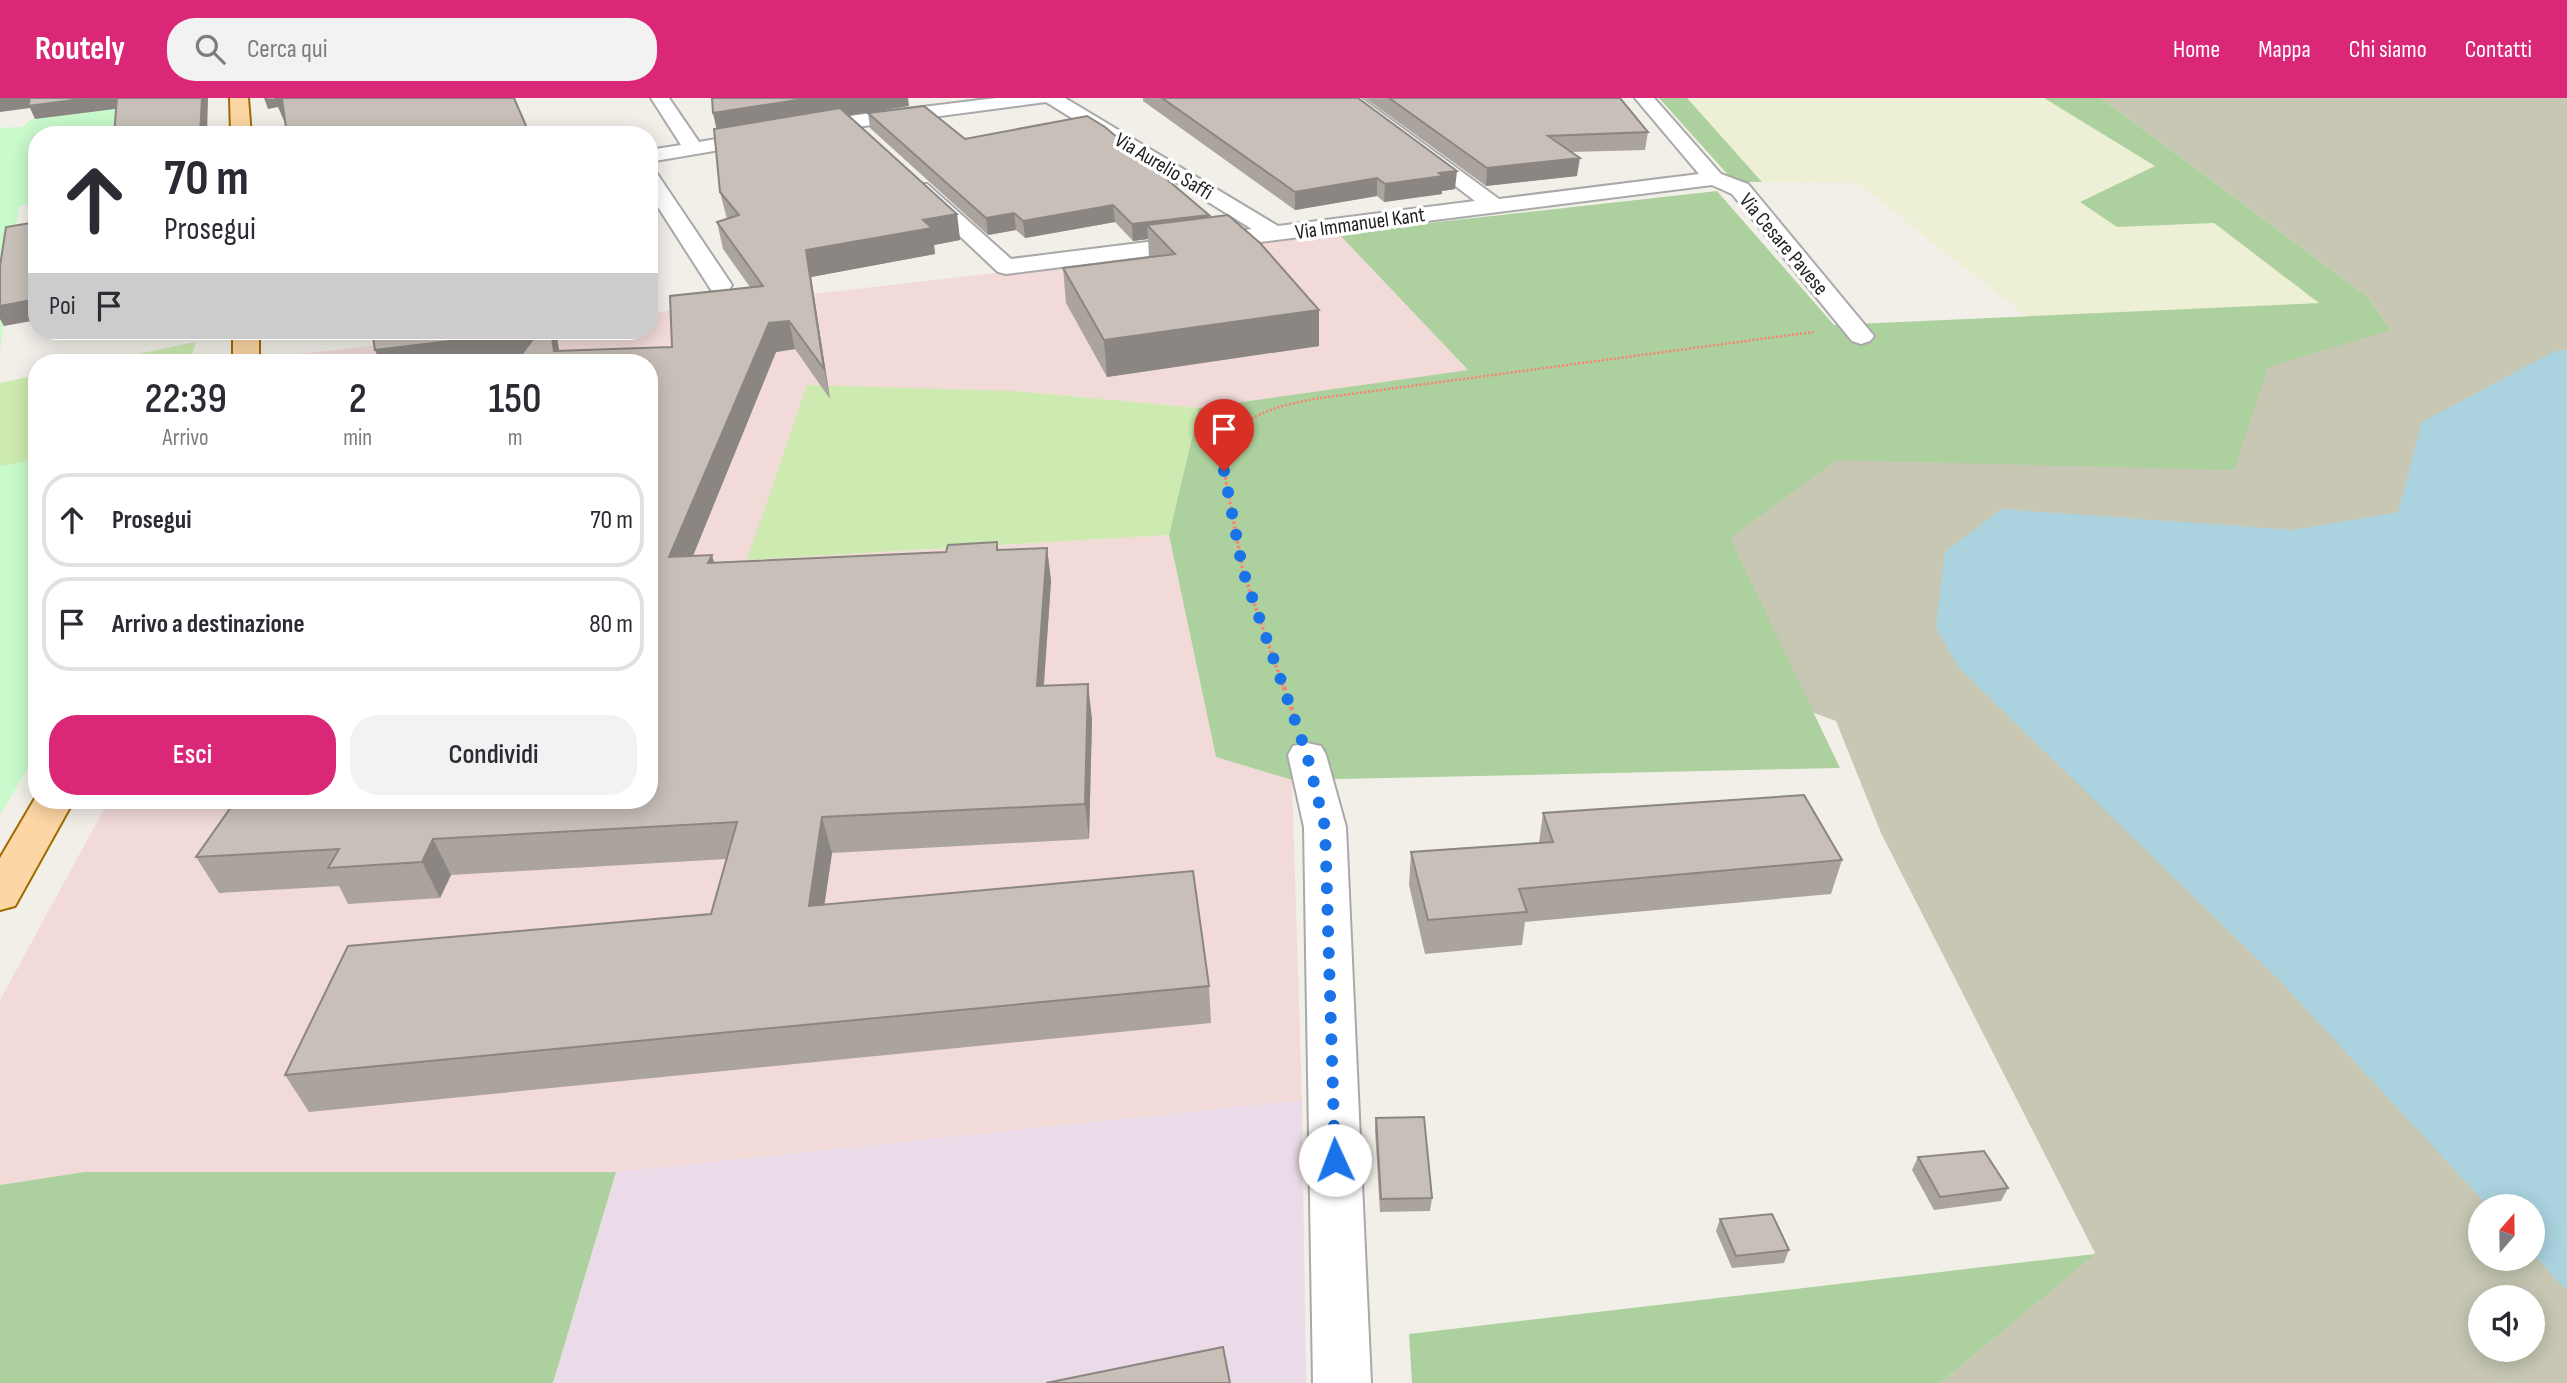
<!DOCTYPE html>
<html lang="it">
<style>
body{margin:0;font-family:"Sofia Sans Condensed",sans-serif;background:#f2f2f3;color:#2b2b33;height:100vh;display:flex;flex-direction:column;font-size:26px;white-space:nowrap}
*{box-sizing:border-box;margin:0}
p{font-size:23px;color:#7c7c81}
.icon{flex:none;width:38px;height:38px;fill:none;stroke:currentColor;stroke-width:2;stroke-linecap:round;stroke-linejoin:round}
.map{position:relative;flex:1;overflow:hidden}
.details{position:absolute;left:28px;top:256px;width:630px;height:455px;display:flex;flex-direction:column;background:#fff;border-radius:28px;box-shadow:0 4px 18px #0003}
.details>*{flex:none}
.banner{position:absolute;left:28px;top:28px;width:630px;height:214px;border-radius:28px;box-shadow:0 4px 18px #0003;background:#fff;color:#2b2b33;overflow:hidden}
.needle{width:46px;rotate:20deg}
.buttons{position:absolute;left:2468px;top:1096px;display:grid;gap:14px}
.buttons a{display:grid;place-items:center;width:77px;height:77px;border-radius:50%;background:#fff;box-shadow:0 4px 18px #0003;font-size:35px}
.pin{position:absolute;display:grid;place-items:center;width:60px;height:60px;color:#fff;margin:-72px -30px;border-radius:50% 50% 50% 0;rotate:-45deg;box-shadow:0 0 7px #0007}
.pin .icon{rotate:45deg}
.me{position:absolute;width:77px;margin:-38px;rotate:358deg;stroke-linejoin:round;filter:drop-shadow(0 0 5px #0008)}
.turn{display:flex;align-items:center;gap:24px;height:147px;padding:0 21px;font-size:32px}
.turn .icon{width:91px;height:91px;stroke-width:2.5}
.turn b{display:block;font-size:49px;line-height:60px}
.then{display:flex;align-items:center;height:66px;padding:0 21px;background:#0003;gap:14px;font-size:26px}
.eta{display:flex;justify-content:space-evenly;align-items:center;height:119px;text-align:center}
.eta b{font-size:42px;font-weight:600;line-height:49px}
.primary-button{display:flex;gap:14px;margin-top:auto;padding:14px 21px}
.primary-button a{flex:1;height:80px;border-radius:28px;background:#db2777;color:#fff;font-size:28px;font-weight:600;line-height:80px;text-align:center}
.primary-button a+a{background:#f2f2f3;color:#2b2b33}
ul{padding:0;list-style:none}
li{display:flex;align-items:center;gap:21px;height:94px;margin:0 14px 10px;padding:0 7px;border:4px solid #e1e1e2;border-radius:28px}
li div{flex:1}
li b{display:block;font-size:26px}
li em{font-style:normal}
header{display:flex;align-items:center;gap:42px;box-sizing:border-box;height:98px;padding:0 35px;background:#db2777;color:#fff}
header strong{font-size:33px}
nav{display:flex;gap:38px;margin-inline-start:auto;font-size:24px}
.search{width:490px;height:63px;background:#f2f2f3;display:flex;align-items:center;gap:18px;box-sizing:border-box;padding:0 24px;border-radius:28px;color:#7c7c81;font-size:26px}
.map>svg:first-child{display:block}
.commercial{fill:#f2dad9}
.industrial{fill:#ebdbe8}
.construction{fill:#c7c7b4;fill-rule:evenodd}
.farmland{fill:#eef0d5}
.grass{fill:#cdebb0}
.forest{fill:#add19e}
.park{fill:#c8facc}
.water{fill:#aad3df}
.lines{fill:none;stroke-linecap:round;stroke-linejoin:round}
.street-casing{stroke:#a9a9a9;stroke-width:4}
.primary-casing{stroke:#a06b00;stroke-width:4}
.path-far2{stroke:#fa8072;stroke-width:2.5;stroke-dasharray:2 2;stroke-linecap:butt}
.path-far1{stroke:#fa8072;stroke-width:3.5;stroke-dasharray:2.5 2.5;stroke-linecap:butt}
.path{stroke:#fa8072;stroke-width:4.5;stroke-dasharray:3.5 3.5;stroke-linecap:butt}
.street{fill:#fff;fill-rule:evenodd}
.primary{fill:#fcd6a4;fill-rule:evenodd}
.wall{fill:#aba49e}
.shaded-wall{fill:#8b8681}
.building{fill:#c7bfb8;stroke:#8b8681;stroke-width:2}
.route{stroke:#1a73e8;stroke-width:12;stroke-dasharray:0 21.6}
.labels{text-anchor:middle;stroke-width:7;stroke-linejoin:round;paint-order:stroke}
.far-street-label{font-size:21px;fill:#222;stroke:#fff}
</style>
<header>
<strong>Routely</strong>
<div class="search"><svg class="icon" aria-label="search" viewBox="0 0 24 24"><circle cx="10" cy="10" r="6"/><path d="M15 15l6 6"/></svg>Cerca qui</div>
<nav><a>Home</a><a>Mappa</a><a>Chi siamo</a><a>Contatti</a></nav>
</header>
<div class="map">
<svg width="2567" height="1285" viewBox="0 0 2567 1285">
<rect width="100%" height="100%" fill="#f2efe9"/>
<polygon class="commercial" points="1338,135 1468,272 1199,310 1015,293 747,462 1169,437 1216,659 1292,682 1302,1002 616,1074 84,1074 0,1087 0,902 109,702 649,702 649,264 291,264 292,257 500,233 649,233 649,215"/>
<polygon class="industrial" points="1302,1002 1306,1285 553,1285 616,1074"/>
<path class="construction" d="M2101,0h466v1285h-627l155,-130 -214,-420 -45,-112 -219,-81 76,-186 481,-91 217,-33 -24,-34zM2480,1108h52v52h-52zM2480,1199h52v52h-52z"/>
<polygon class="farmland" points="1687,0 2044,0 2156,69 2080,104 2117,129 2214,125 2320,205 2027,219 1857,85 1762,84"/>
<g class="grass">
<polygon points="196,244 190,264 99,264"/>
<polygon points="37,277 37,365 0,371 0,285"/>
<polygon points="807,287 1015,293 1199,310 1169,437 747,462"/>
</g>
<g class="forest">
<polygon points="1659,0 1687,0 1762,84 1739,84 1730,79"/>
<polygon points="2044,0 2101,0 2367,198 2391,232 2268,269 2234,372 1836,362 1730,440 1840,670 1292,682 1216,659 1169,437 1199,310 1468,272 1338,135 1717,93 1834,227 2319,205 2214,125 2117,129 2080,104 2155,68"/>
<polygon points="84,1074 616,1074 553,1285 0,1285 0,1087"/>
<polygon points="2095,1156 1940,1285 1412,1285 1409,1236"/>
</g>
<g class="park">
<polygon points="118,10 117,37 37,37 37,105 19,108 0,254 0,30 23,29 31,21"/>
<polygon points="37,361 37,655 0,717 0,368"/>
</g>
<polygon class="water" points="2567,251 2567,1193 2532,1155 2532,1108 2488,1108 2281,884 1958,569 1936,529 1945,454 2002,411 2294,432 2398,414 2422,324 2553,254"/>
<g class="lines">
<g class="street-casing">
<g id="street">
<polygon points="651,0 669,0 699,44 849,18 996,0 1065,0 1278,128 1475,103 1340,0 1361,0 1499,101 1699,76 1635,0 1654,0 1721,76 1748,86 1874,238 1870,243 1861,246 1852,243 1732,96 1712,87 1006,176 998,174 913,94 909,90 913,86 927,86 1011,161 1252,131 1046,4 849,30 649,64 649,52 681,47"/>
<polygon points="649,72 656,74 732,187 729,192 720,194 711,192 708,187 649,95"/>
<polygon points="1307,645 1321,648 1326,657 1346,729 1371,1285 1313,1285 1304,729 1288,657 1293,648"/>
</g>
</g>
<g class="primary-casing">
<g id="primary">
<polygon points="230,0 248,0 251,37 231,37"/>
<rect x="233" y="233" width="26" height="31"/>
<polygon points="37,697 37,702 74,702 15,808 0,812 0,760"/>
</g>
</g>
<path class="path-far2" d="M1228,347c13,-32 56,-40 86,-46l499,-67"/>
<polyline class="path-far1" points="1229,345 1225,356 1224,373 1243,473 1284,591"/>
<polyline class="path" points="1284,589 1296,624"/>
<use href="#street" class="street"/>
<use href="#primary" class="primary"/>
</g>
<g class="wall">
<polygon points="1143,0 1358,0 1455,91 1442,93 1442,96 1384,104 1377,98 1295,112 1143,3"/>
<polygon points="1365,0 1620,0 1648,34 1645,52 1571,54 1577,78 1486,88"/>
<polygon points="909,8 849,18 957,116 960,142 934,147 935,156 811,179 830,301 795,251 776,254 693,458 712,457 714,465 946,454 997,444 998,452 1047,450 1051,483 1044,588 1092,621 1089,741 832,755 824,806 1209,888 1211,925 309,1014 285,977 711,816 726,761 451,777 440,800 348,806 339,788 219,795 196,759 649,264 372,233 556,233 559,253 672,249 750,189 723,151 717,124 727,121 720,94 714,31"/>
<polygon points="868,15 965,41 1209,117 1209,120 1319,248 1107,279 1066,205 1063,170 1149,159 1148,141 1133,143 1115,124 1025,140 1016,132 988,137 870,30"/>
<polygon points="172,233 197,233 197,238 174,238"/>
<polygon points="1543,715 1842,762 1831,796 1525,824 1522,847 1425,856 1409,787 1411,754 1539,745"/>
<polygon points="1376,1020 1432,1100 1430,1113 1380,1114 1375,1033"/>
<polygon points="1918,1059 2008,1090 2001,1103 1934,1112 1912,1072"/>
<polygon points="1720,1121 1789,1152 1784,1165 1732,1170 1716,1133"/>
</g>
<g class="shaded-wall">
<polygon points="0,0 119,0 123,10 35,21 30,10 0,14"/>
<polygon points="202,0 208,0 207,37 200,37"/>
<polygon points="264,0 282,1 291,24 285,25 278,9 268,11"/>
<polygon points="810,0 908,0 909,8 718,38 713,15"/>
<polygon points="1580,60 1577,78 1486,88 1487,70"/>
<polygon points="1457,73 1455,91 1442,93 1442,96 1384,104 1385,86 1439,75"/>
<polygon points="1377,80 1377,98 1295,112 1295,94"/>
<polygon points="1113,107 1115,124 1025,140 1023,123"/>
<polygon points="1014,115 1016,132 988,137 986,120"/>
<polygon points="957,116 960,142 934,147 935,156 811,179 830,301 824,271 806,152 923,122"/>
<polygon points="1209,117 1209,134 1147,127 1148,141 1133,143 1132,126"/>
<polygon points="37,201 37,222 4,228 0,221 0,208"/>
<polygon points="1319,212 1319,248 1107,279 1104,242"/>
<polygon points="789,223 795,251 776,254 679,492 669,459 769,225"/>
<polygon points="532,233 540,233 521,264 380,264 375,252"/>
<polygon points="551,233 556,233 561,264 554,253"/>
<polygon points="1047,450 1051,483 1041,623 1037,588"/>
<polygon points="712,457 721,490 708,465"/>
<polygon points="1088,586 1092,621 1089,741 1085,706"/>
<polygon points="822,719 832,755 819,844 809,808"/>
<polygon points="433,741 451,777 440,800 422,764"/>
</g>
<g class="building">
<polygon points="30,0 89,0 28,8"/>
<polygon points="117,0 202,0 200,37 114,37"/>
<polygon points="275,0 514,0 530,37 287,37 282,1 275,2"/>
<polygon points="712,0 810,0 713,15"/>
<polygon points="1162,0 1358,0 1457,73 1439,75 1443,78 1385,86 1377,80 1295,94"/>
<polygon points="1389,0 1620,0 1648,34 1548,38 1580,60 1487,70"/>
<polygon points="924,8 965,41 1087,18 1105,29 1209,117 1132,126 1113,107 1023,123 1014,115 986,120 868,15"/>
<polygon points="840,10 957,116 923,122 932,130 806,152 824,271 789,223 769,225 669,459 712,457 708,465 946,454 948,447 997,444 997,452 1047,450 1037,588 1088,586 1085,706 822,719 809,808 1193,773 1209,888 285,977 348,848 711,816 737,724 433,741 422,764 328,770 339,751 196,759 236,702 649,702 649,264 516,264 539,233 551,233 554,253 672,249 670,198 763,188 717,124 739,117 720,94 714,31"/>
<polygon points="1228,117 1260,145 1319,212 1104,242 1063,170 1175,156 1147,127"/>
<polygon points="37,124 37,201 0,208 0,168 6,129"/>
<polygon points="372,233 532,233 375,252"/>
<polygon points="1804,697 1842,762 1519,791 1527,814 1428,822 1411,754 1553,744 1543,715"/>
<polygon points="1424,1019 1432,1100 1381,1101 1376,1020"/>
<polygon points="1984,1053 2008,1090 1940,1099 1918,1059"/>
<polygon points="1772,1116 1789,1152 1736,1158 1720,1121"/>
<polygon points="1223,1249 1230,1285 1046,1285"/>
</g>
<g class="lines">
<polyline class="route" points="1224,373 1243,473 1307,657 1325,729 1335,1062"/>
</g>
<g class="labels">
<g class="far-street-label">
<text transform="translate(1164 68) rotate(31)" y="7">Via Aurelio Saffi</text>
<text transform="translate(1360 125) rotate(-8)" y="7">Via Immanuel Kant</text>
<text transform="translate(1784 146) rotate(50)" y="7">Via Cesare Pavese</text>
</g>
</g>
</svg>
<div class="buttons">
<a><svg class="needle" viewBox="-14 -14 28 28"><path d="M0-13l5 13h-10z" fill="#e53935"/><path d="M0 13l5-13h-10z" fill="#7c7c81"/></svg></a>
<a><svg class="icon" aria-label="sound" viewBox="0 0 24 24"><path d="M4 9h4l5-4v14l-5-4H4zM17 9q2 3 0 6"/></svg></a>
</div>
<div class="pin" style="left:1224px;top:373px;background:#d93025"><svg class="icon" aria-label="arrive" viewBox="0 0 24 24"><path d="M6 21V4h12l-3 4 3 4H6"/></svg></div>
<svg class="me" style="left:1335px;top:1062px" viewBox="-20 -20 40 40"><circle r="19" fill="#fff"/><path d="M0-13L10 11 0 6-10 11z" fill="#1a73e8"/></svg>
<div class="banner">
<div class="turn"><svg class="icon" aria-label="ahead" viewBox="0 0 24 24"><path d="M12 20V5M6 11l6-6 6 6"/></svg><div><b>70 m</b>Prosegui</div></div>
<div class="then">Poi<svg class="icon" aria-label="arrive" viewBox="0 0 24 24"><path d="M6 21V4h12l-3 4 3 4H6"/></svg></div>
</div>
<section class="details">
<div class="eta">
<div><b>22:39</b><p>Arrivo</p></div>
<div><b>2</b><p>min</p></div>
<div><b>150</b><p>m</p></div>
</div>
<ul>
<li><svg class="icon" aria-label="ahead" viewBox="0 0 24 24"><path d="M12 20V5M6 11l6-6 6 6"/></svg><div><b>Prosegui</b></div><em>70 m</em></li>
<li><svg class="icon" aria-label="arrive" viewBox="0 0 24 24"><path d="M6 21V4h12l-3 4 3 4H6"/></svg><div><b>Arrivo a destinazione</b></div><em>80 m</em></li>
</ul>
<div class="primary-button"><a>Esci</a><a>Condividi</a></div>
</section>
</div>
